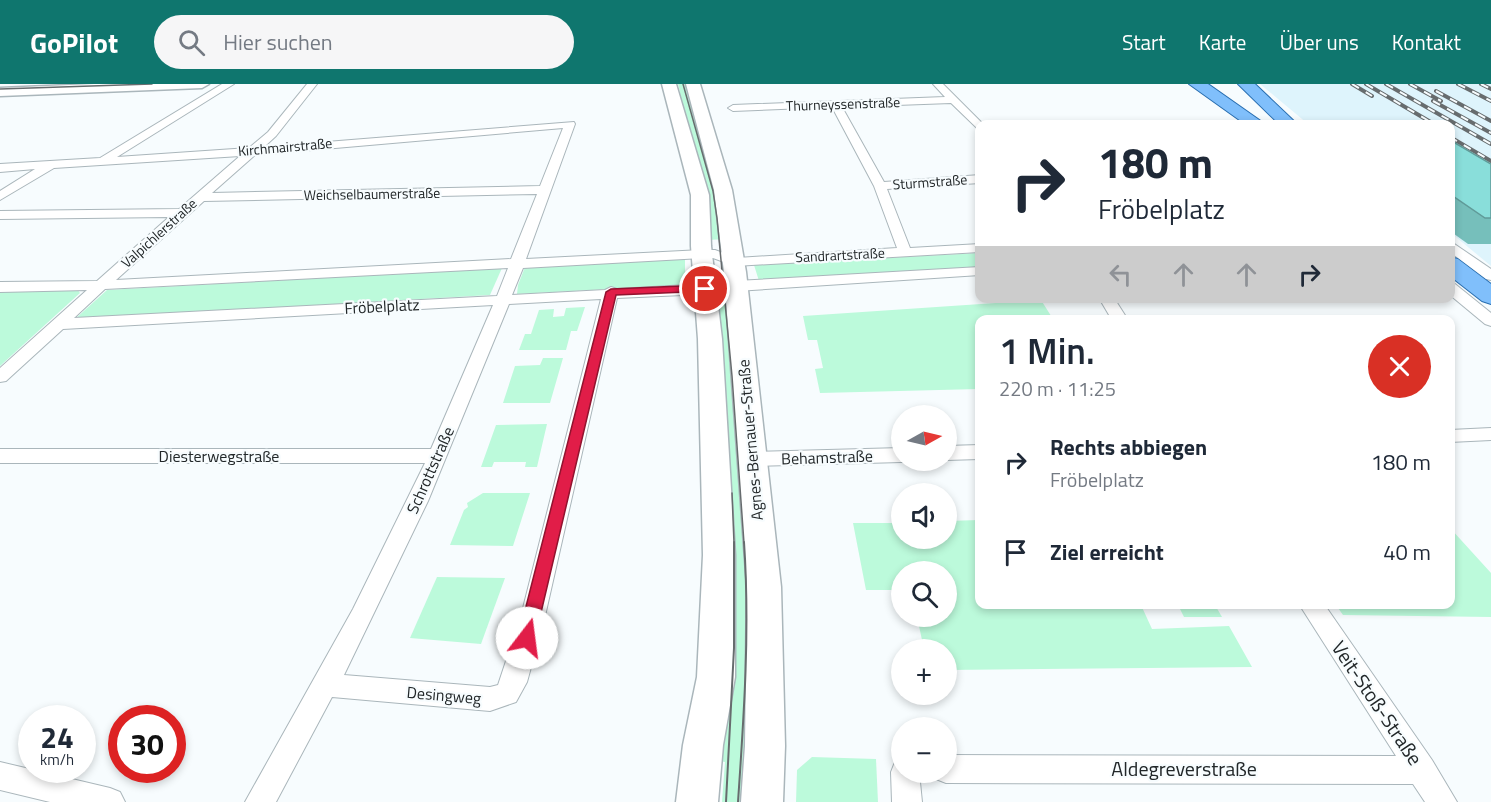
<!DOCTYPE html>
<html lang="de">
<meta charset="utf-8">
<style>
body{margin:0;font-family:"Titillium Web",sans-serif;background:#f6f6f7;color:#1f2937;height:100vh;display:flex;flex-direction:column;font-size:22px;white-space:nowrap}
*{box-sizing:border-box;margin:0}
p{font-size:20px;color:#747a83}
.icon{flex:none;width:33px;height:33px;fill:none;stroke:currentColor;stroke-width:2;stroke-linecap:round;stroke-linejoin:round}
.map{position:relative;flex:1;overflow:hidden}
.sheet{position:absolute;left:975px;top:231px;width:480px;height:294px;display:flex;flex-direction:column;background:#fff;border-radius:12px;box-shadow:0 3px 9px #0003}
.sheet>*{flex:none}
.hud{position:absolute;left:975px;top:36px;width:480px;height:183px;border-radius:12px;box-shadow:0 3px 9px #0003;background:#fff;color:#1f2937;overflow:hidden}
.needle{width:39px;rotate:82deg}
.fabs{position:absolute;left:891px;top:321px;display:grid;gap:12px}
.fabs a{display:grid;place-items:center;width:66px;height:66px;border-radius:50%;background:#fff;box-shadow:0 3px 9px #0003;font-size:30px}
.speed{position:absolute;left:18px;top:621px;display:flex;gap:12px;font-size:30px;font-weight:700;text-align:center}
.speed>*{display:grid;place-content:center;width:78px;height:78px;border-radius:50%;background:#fff;box-shadow:0 3px 9px #0003;line-height:1}
.speed small{font-size:15px;font-weight:400}
.speed .limit{border:9px solid #d22;background:#fff;color:#111}
.pin{position:absolute;display:grid;place-items:center;width:51px;height:51px;color:#fff;margin:-26px;border:3px solid #fff;border-radius:50%;box-shadow:0 2px 6px #0007}
.me{position:absolute;width:66px;margin:-33px;rotate:15deg;stroke-linejoin:round;filter:drop-shadow(0 0 4px #0008)}
.turn{display:flex;align-items:center;gap:21px;height:126px;padding:0 24px;font-size:27px}
.turn .icon{width:78px;height:78px;stroke-width:2.5}
.turn b{display:block;font-size:42px;line-height:51px}
.lanes{display:flex;align-items:center;height:57px;padding:0 24px;background:#0003;justify-content:center;gap:30px;direction:ltr}
.lanes .off{opacity:.35}
.round{display:grid;place-items:center;flex:none;width:63px;height:63px;border-radius:32px;background:#f6f6f7}
.summary{display:flex;align-items:center;justify-content:space-between;height:102px;padding:0 24px}
h1{font-size:36px;font-weight:600;line-height:45px}
ul{padding:0;list-style:none}
li{display:flex;align-items:center;gap:18px;height:90px;padding:0 24px}
li div{flex:1}
li b{display:block;font-size:22px}
li em{font-style:normal}
header{display:flex;align-items:center;gap:36px;box-sizing:border-box;height:84px;padding:0 30px;background:#0f766e;color:#fff}
header strong{font-size:28px}
nav{display:flex;gap:33px;margin-inline-start:auto;font-size:21px}
.search{width:420px;height:54px;background:#f6f6f7;display:flex;align-items:center;gap:15px;box-sizing:border-box;padding:0 21px;border-radius:33px;color:#747a83;font-size:22px}
.map>svg:first-child{display:block}
.built{fill:#def4fc}
.green{fill:#bcfadb}
.lines{fill:none;stroke-linecap:round;stroke-linejoin:round}
.minor-casing{stroke:#aab6bb;stroke-width:2}
.secondary-casing{stroke:#aab6bb;stroke-width:3}
.primary-casing{stroke:#286eb0;stroke-width:2}
.minor{fill:#fff;fill-rule:evenodd}
.secondary{fill:#fff;fill-rule:evenodd}
.primary{fill:#80bffb;fill-rule:evenodd}
.tram-far1{stroke:#676c6e;stroke-width:1.5}
.tram{stroke:#676c6e;stroke-width:2}
.rail-casing{stroke:#676c6e;stroke-width:4}
.rail{stroke:#f7fcfe;stroke-width:2;stroke-dasharray:8;stroke-linecap:butt}
.wall{fill:#76bfbb}
.building{fill:#89deda;stroke:#609b99;stroke-width:1.5}
.route{fill:#e11d48;stroke:#92132f;stroke-width:1.5}
.labels{text-anchor:middle;stroke-width:4.5;stroke-linejoin:round;paint-order:stroke}
.far-street-label{font-size:14px;fill:#222729;stroke:#f7fcfe}
.street-label{font-size:16px;fill:#222729;stroke:#f7fcfe}
.near-street-label{font-size:20px;fill:#222729;stroke:#f7fcfe}
</style>
<header>
<strong>GoPilot</strong>
<div class="search"><svg class="icon" aria-label="search" viewBox="0 0 24 24"><circle cx="10" cy="10" r="6"/><path d="M15 15l6 6"/></svg>Hier suchen</div>
<nav><a>Start</a><a>Karte</a><a>Über uns</a><a>Kontakt</a></nav>
</header>
<div class="map">
<svg width="1491" height="718" viewBox="0 0 1491 718">
<rect width="100%" height="100%" fill="#f7fcfe"/>
<polygon class="built" points="1260,0 1491,0 1491,182 1451,149 1450,40 1308,40"/>
<g class="green">
<polygon points="678,0 685,0 687,8 691,8 727,155 707,156 688,51 691,50 690,46 688,46 676,8 680,8"/>
<polygon points="979,169 979,183 759,197 754,181"/>
<polygon points="685,174 685,201 517,210 518,201 525,183"/>
<polygon points="502,184 490,211 75,235 107,206"/>
<polygon points="728,188 748,456 745,718 722,718 725,678 714,676 711,189"/>
<polygon points="77,205 80,209 0,282 0,207"/>
<polygon points="1041,216 1053,235 980,236 979,305 820,309 815,285 823,284 817,256 808,256 803,232"/>
<polygon points="585,223 577,247 571,247 566,266 519,266 525,250 531,250 539,226 554,225 553,233 564,232 566,224"/>
<polygon points="543,274 563,274 550,319 503,319 515,282 540,281"/>
<polygon points="547,340 537,383 525,383 526,378 494,378 492,383 481,383 496,341"/>
<polygon points="483,409 530,409 513,462 450,461 464,426 468,423 467,419"/>
<polygon points="979,436 980,520 1141,521 1152,545 1229,542 1252,583 947,586 946,566 924,565 917,533 946,532 946,488 902,488 901,506 866,506 853,439 901,439 902,454 946,454 947,437"/>
<polygon points="1451,445 1491,489 1491,533 1343,531 1336,521 1450,520"/>
<polygon points="437,493 505,494 481,560 410,554"/>
<polygon points="1178,521 1215,521 1222,533 1184,533"/>
<polygon points="812,673 876,675 878,718 796,718 797,686"/>
</g>
<g class="lines">
<g class="minor-casing">
<g id="minor">
<path d="M222,0h12l-117,73 132,-9 19,-16 39,-48h10l-41,52 -12,11 310,-25 1,2 -49,135 176,-9h13l22,8 160,-10 -23,-62 -42,-79 -99,4 -5,-3 5,-3 212,-8 -12,-13h10l40,40h-3v7l-29,-28 -109,4 42,75 96,-7v8l-93,6 23,59 70,-4v8l-245,14 -22,-8h-11l-179,10 -11,27 93,-5 6,-3 6,2 88,-5 8,5 -8,5 -88,4 -72,318 -18,66 -11,20 -26,9 -158,-14 -56,105h-31l108,-193 72,-146h-425v-14h431l62,-144 -430,24 -57,52 -6,1v-14l87,-78 -87,2v-10l97,-1 72,-64 -169,2v-8l179,-2 61,-53 -186,12 -54,32v-9l35,-22 -35,3v-8l100,-6zM563,44l-23,58 -328,7 43,-38zM537,110l-26,65 -395,21 88,-79zM508,184l-11,28 -423,22 31,-29zM601,215l-80,317 -23,69 -8,2 -146,-12 84,-174 81,-197z"/>
<polygon points="1450,157 1491,185 1491,196 1486,195 1450,168"/>
<polygon points="980,183 980,191 736,207 728,202 736,197"/>
<polygon points="1450,199 1455,200 1491,229 1491,242 1485,240 1450,211"/>
<polygon points="1099,214 1114,214 1128,236 1112,236"/>
<polygon points="1491,344 1491,356 1450,358 1450,346"/>
<polygon points="980,361 980,375 946,376 946,362"/>
<polygon points="902,364 902,376 906,376 902,378 752,382 745,380 742,375 745,370 752,368"/>
<polygon points="1299,520 1324,520 1432,676 1457,718 1425,718 1413,700 946,699 936,695 933,688 946,688 946,671 1396,672"/>
<polygon points="902,676 902,688 919,688 922,718 892,718 891,688 895,678"/>
<polygon points="0,678 110,704 120,708 125,718 50,718 0,706"/>
</g>
</g>
<g class="secondary-casing">
<g id="secondary">
<polygon points="94,0 209,0 202,4 0,12 0,4"/>
<polygon points="662,0 676,0 709,111 711,162 722,255 735,471 735,593 723,661 718,718 676,718 683,661 697,593 703,471 698,255 691,162 691,111"/>
<polygon points="686,0 700,0 732,106 746,188 781,503 785,662 783,718 741,718 745,662 747,503 724,188 714,106"/>
</g>
</g>
<g class="primary-casing">
<g id="primary">
<polygon points="1189,0 1208,0 1265,40 1245,40"/>
<polygon points="1238,0 1255,0 1297,40 1279,40"/>
<polygon points="1450,173 1458,175 1491,200 1491,220 1482,217 1450,192"/>
</g>
</g>
<use href="#minor" class="minor"/>
<use href="#secondary" class="secondary"/>
<use href="#primary" class="primary"/>
<g class="tram-far1">
<polyline points="683,0 713,107 717,134 732,292 744,459"/>
<polyline points="0,5 152,0"/>
<polyline points="732,409 734,459"/>
</g>
<g class="tram">
<polyline points="726,718 734,564 734,458"/>
<path d="M738,718c6,-87 12,-173 6,-260"/>
</g>
<g class="rail-casing">
<g id="rail">
<polyline points="1352,0 1372,12"/>
<polyline points="1366,0 1434,40"/>
<polyline points="1386,0 1491,60"/>
<polyline points="1410,0 1441,17"/>
<polyline points="1458,0 1491,17"/>
<polyline points="1481,0 1491,5"/>
<polyline points="1436,7 1491,37"/>
<polyline points="1433,17 1491,49"/>
<polyline points="1450,53 1491,77"/>
</g>
</g>
<use href="#rail" class="rail"/>
</g>
<polygon class="wall" points="1450,56 1491,80 1491,160 1468,160 1450,147"/>
<polygon class="building" points="1450,56 1491,80 1491,134 1485,134 1450,110"/>
<polygon class="route" points="705,201 710,205 709,207 616,211 535,554 533,559 527,561 521,559 518,554 606,208 611,205"/>
<g class="labels">
<g class="far-street-label">
<text transform="translate(843 20) rotate(-2)" y="5">Thurneyssenstraße</text>
<text transform="translate(285 63) rotate(-5)" y="5">Kirchmairstraße</text>
<text transform="translate(930 98) rotate(-4)" y="5">Sturmstraße</text>
<text transform="translate(372 110) rotate(-1)" y="5">Weichselbaumerstraße</text>
<text transform="translate(159 149) rotate(-42)" y="5">Valpichlerstraße</text>
<text transform="translate(840 171) rotate(-3)" y="5">Sandrartstraße</text>
</g>
<g class="street-label">
<text transform="translate(382 222) rotate(-3)" y="6">Fröbelplatz</text>
<text transform="translate(750 356) rotate(-95)" y="6">Agnes-Bernauer-Straße</text>
<text x="219" y="378">Diesterwegstraße</text>
<text transform="translate(827 373) rotate(-2)" y="6">Behamstraße</text>
<text transform="translate(430 386) rotate(-66)" y="6">Schrottstraße</text>
<text transform="translate(444 611) rotate(5)" y="6">Desingweg</text>
</g>
<g class="near-street-label">
<text transform="translate(1377 619) rotate(56)" y="7">Veit-Stoß-Straße</text>
<text x="1184" y="692">Aldegreverstraße</text>
</g>
</g>
</svg>
<div class="fabs">
<a><svg class="needle" viewBox="-14 -14 28 28"><path d="M0-13l5 13h-10z" fill="#e53935"/><path d="M0 13l5-13h-10z" fill="#747a83"/></svg></a>
<a><svg class="icon" aria-label="sound" viewBox="0 0 24 24"><path d="M4 9h4l5-4v14l-5-4H4zM17 9q2 3 0 6"/></svg></a>
<a><svg class="icon" aria-label="search" viewBox="0 0 24 24"><circle cx="10" cy="10" r="6"/><path d="M15 15l6 6"/></svg></a>
<a>+</a>
<a>−</a>
</div>
<div class="speed"><div>24<small>km/h</small></div><div class="limit">30</div></div>
<div class="pin" style="left:705px;top:205px;background:#d93025"><svg class="icon" aria-label="arrive" viewBox="0 0 24 24"><path d="M6 21V4h12l-3 4 3 4H6"/></svg></div>
<svg class="me" style="left:527px;top:554px" viewBox="-20 -20 40 40"><circle r="19" fill="#fff"/><path d="M0-13L10 11 0 6-10 11z" fill="#e11d48"/></svg>
<div class="hud">
<div class="turn"><svg class="icon" aria-label="right" viewBox="0 0 24 24"><path d="M7 20v-9h11M14 6l5 5-5 5"/></svg><div><b>180 m</b>Fröbelplatz</div></div>
<div class="lanes"><svg class="icon off" aria-label="left" viewBox="0 0 24 24"><path d="M17 20v-9H6M10 6l-5 5 5 5"/></svg><svg class="icon off" aria-label="ahead" viewBox="0 0 24 24"><path d="M12 20V5M6 11l6-6 6 6"/></svg><svg class="icon off" aria-label="ahead" viewBox="0 0 24 24"><path d="M12 20V5M6 11l6-6 6 6"/></svg><svg class="icon" aria-label="right" viewBox="0 0 24 24"><path d="M7 20v-9h11M14 6l5 5-5 5"/></svg></div>
</div>
<section class="sheet">
<div class="summary"><div><h1>1 Min.</h1><p>220 m · 11:25</p></div><a class="round" style="background:#d93025;color:#fff"><svg class="icon" aria-label="close" viewBox="0 0 24 24"><path d="M6 6l12 12M18 6L6 18"/></svg></a></div>
<ul>
<li><svg class="icon" aria-label="right" viewBox="0 0 24 24"><path d="M7 20v-9h11M14 6l5 5-5 5"/></svg><div><b>Rechts abbiegen</b><p>Fröbelplatz</p></div><em>180 m</em></li>
<li><svg class="icon" aria-label="arrive" viewBox="0 0 24 24"><path d="M6 21V4h12l-3 4 3 4H6"/></svg><div><b>Ziel erreicht</b></div><em>40 m</em></li>
</ul>
</section>
</div>
